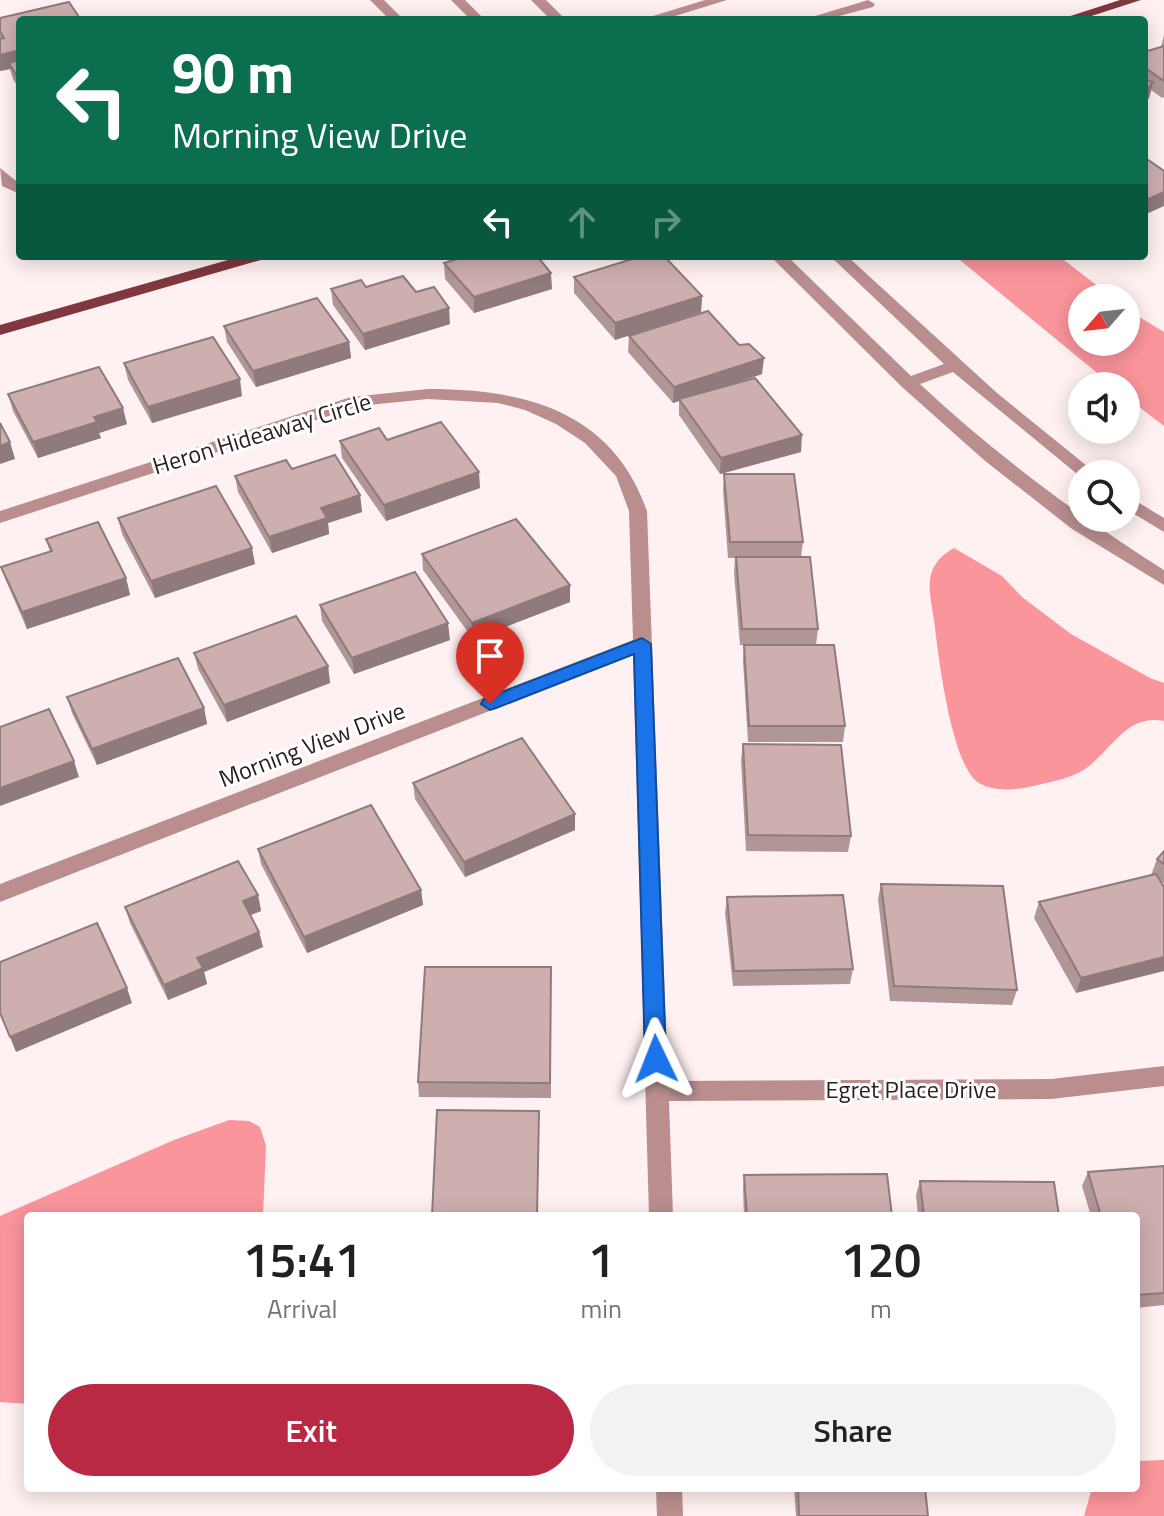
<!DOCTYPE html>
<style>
body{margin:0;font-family:"Titillium Web",sans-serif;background:#f2f2f2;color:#202124;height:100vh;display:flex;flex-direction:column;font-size:30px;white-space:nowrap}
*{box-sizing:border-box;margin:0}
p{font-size:26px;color:#757577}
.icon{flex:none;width:44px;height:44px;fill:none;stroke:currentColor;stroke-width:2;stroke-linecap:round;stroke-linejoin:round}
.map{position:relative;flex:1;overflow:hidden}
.drawer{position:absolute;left:24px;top:1212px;width:1116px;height:280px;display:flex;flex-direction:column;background:#fff;border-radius:8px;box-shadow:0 4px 20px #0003}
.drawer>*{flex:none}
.guide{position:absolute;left:16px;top:16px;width:1132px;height:244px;border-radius:8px;box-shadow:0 4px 20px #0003;background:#0b6e4f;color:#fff;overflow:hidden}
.needle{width:52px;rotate:242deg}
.controls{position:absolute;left:1068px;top:284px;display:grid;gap:16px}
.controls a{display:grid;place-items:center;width:72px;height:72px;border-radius:50%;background:#fff;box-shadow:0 4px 20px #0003;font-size:40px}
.pin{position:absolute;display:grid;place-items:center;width:68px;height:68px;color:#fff;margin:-82px -34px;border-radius:50% 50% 50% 0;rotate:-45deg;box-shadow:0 0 8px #0007}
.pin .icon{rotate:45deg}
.me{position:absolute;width:88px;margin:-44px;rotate:358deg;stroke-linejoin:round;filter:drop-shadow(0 0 6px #0008)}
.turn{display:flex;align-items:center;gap:28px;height:168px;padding:0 24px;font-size:36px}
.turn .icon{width:104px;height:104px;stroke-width:2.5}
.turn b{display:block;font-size:56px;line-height:68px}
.lanes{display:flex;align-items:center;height:76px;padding:0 24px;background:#0003;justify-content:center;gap:40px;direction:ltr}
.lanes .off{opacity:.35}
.eta{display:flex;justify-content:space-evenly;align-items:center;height:136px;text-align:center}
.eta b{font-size:48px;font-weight:600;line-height:56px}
.action{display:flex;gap:16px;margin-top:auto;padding:16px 24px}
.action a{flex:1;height:92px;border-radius:48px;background:#ba2943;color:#fff;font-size:32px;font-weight:600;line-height:92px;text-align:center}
.action a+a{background:#f2f2f2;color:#202124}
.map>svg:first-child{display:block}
.water{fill:#fa959b}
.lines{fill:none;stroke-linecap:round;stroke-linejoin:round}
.minor{fill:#ba8e8f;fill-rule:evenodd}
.major{fill:#81373e;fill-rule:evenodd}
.wall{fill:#b19697}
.shaded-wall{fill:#907a7b}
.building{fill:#ceafb0;stroke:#907a7b;stroke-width:2}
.route{fill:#1a73e8;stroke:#114b97;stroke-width:2}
.labels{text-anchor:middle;stroke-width:6;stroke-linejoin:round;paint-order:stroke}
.street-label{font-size:24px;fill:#291e1e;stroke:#fff}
</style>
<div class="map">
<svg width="1164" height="1516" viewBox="0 0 1164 1516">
<rect width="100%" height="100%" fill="#fff1f1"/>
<g class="water">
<polygon points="955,256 1059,256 1113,298 1082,298 1082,342 1126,342 1126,309 1164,332 1164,426 1126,397 1126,386 1113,386"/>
<path d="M954,548l48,28 20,21 49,37 79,44 14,5v38c-38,-7 -52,29 -79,48 -15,10 -35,13 -52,17 -16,4 -39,6 -54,-3 -27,-16 -40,-123 -44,-155 -4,-35 -16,-60 19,-80z"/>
<polygon points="229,1120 249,1121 260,1127 266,1146 263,1216 28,1216 28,1404 0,1402 0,1216 174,1140"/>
<polygon points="1164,1460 1164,1516 1084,1516 1092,1488 1136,1488 1136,1461"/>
</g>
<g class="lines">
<g class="minor">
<polygon points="370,0 384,0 404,20 390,20"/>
<polygon points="451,0 465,0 485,20 471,20"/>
<polygon points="531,0 546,0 566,20 551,20"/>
<polygon points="705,0 727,0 662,20 640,20"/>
<polygon points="868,0 875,4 873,7 824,20 802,20"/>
<polygon points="0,168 20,184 20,194 2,186"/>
<path d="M770,256h17l124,120 33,-12 -114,-108h17l150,137 100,81h-15v4l-129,-106 -33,12c76,71 157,131 244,186v15l-92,-56 -88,-69 -82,-73z"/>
<path d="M428,389c97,0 184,22 219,122l21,570 383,-2 113,-13v20l-113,13 -382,2 4,115h-24l-16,-561 -633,247v-18l633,-244 -4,-129 -13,-35 -31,-33 -29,-19 -31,-14 -27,-7 -70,-4 -69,7 -359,117v-12l351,-114z"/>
<polygon points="1126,495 1164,518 1164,532 1126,509"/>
<polygon points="656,1488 682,1488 683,1516 657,1516"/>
</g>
<g class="major">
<polygon points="1120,0 1141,0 1079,20 1058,20"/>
<polygon points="242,256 267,256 264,259 0,335 0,325"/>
</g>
</g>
<g class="wall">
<polygon points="0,18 20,20 20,90 13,79 10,69 0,71"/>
<polygon points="1164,35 1164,97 1162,98 1151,90 1149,98 1144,103 1144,52 1161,47"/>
<polygon points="444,263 552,289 474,313 445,279"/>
<polygon points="574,277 702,296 701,312 615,340 574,293"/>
<polygon points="366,287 416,292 450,324 365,350 333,305 331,289"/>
<polygon points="224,326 349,342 351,358 256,387 227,342"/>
<polygon points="629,336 762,374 726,386 801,452 720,474 679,415 679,401 673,403 628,352"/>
<polygon points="124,363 242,396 152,423 128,380"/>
<polygon points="8,394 127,424 99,433 101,438 38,458 13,411"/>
<polygon points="340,441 480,488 386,521 342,458"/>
<polygon points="292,469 360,495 362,512 328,523 329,534 272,553 238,492 235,476"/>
<polygon points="724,474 803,542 801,557 818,629 816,645 845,726 843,742 748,742 743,661 744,645 740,645 734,573 735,558 728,558 723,490"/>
<polygon points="118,518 255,564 155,598 122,534"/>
<polygon points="46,539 126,578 130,595 27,629 7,583 1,567 50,552"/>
<polygon points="422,554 570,602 473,639 423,570"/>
<polygon points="320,605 450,640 354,674 322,621"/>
<polygon points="194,653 328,666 330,683 227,722 198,669"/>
<polygon points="67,697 204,708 207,724 97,765 72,713"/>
<polygon points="743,744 851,836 848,852 746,851 741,760"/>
<polygon points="413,783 575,814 575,830 465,877 415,799"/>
<polygon points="258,849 421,890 423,905 307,953 261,864"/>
<polygon points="1164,851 1164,883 1160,881 1076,993 1034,918 1039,902 1151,875 1157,859"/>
<polygon points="881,884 1017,990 1012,1005 890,1001 878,899"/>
<polygon points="258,895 261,911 250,915 259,932 263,947 204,972 207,984 168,1000 130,923 125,907"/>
<polygon points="727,897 853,969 850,984 733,986 725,913"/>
<polygon points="551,967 551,1098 419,1097 418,1082"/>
<polygon points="1164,1166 1164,1305 1136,1308 1136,1216 1091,1216 1082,1186 1088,1172"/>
<polygon points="744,1175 892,1216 744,1216 743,1189"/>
<polygon points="920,1181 1059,1216 918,1216 916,1195"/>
<polygon points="794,1488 925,1488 928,1516 796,1516"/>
</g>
<g class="shaded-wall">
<polygon points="20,50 20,66 9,63 10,69 0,71 0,55"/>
<polygon points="1153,82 1149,98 1144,103 1144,92"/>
<polygon points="1164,192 1164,206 1144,215 1144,201"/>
<polygon points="551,273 552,289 474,313 474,297"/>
<polygon points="702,296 701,312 615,340 615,323"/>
<polygon points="449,308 450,324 365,350 363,334"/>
<polygon points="349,342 351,358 256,387 253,371"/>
<polygon points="764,358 762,374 681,401 679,399 679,401 673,403 674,387"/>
<polygon points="240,379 242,396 152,423 148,407"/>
<polygon points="123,408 127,424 99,433 101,438 38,458 33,442 94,417"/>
<polygon points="802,435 801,452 720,474 721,458"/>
<polygon points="10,442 15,459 0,464 0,446"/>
<polygon points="479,472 480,488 386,521 384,505"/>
<polygon points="360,495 362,512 328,523 329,534 272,553 269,537 321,508"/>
<polygon points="252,548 255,564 155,598 151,581"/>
<polygon points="126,578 130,595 27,629 22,612"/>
<polygon points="570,585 570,602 473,639 472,623"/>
<polygon points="448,623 450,640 354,674 352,658"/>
<polygon points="328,666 330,683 227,722 224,705"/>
<polygon points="204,708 207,724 97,765 92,749"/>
<polygon points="74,761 79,777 0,806 0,788"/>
<polygon points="575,814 575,830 465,877 464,862"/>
<polygon points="421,890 423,905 307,953 304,937"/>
<polygon points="258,895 261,911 246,917 243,901"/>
<polygon points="259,932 263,947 204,972 207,984 168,1000 164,985 197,958"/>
<polygon points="1164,957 1164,971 1076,993 1081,978"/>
<polygon points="127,988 132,1003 16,1052 10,1037"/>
</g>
<g class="building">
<polygon points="69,2 81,20 20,20 20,50 0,55 0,39 4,38 0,31 0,18"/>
<polygon points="1164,46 1164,81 1144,67 1144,52"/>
<polygon points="20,60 20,78 18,78 9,63"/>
<polygon points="1144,80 1153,82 1144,92"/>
<polygon points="1144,157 1164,171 1164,192 1144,201"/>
<polygon points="467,256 537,256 551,273 474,297 444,263"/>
<polygon points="642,256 664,256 702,296 615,323 574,277"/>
<polygon points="403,276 416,292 434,287 449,308 363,334 331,289 361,280 366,287"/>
<polygon points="317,298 349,342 253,371 224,326"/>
<polygon points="708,311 739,345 749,344 764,358 674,387 629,336"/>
<polygon points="213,337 240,379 148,407 124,363"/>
<polygon points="99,367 123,408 94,417 97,422 33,442 8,394"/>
<polygon points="755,378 802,435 721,458 679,399"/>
<polygon points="441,422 479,472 384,505 340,441 379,428 387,440"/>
<polygon points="0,423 10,442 0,446"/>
<polygon points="335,455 360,495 321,508 327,518 269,537 235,476 286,460 292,469"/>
<polygon points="724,474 794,474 803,542 730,542"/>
<polygon points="216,486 252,548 151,581 118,518"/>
<polygon points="516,519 570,585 472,623 422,554"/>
<polygon points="98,522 126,578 22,612 1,567 52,551 46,539"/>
<polygon points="736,557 810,557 818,629 742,629"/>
<polygon points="415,572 448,623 352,658 320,605"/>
<polygon points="296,616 328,666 224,705 194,653"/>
<polygon points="744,645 834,645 845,726 749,726"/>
<polygon points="178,658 204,708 92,749 67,697"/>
<polygon points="49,709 74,761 0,788 0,727"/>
<polygon points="522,738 575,814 464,862 413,783"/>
<polygon points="743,744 841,745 851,836 748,835"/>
<polygon points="371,805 421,890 304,937 258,849"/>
<polygon points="1164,851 1164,864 1157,859"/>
<polygon points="238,861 258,895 243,901 259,932 197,958 203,968 164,985 125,907"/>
<polygon points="1156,874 1164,887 1164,957 1081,978 1039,902"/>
<polygon points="881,884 1003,886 1017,990 894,986"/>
<polygon points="843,895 853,969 734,971 727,897"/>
<polygon points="97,923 127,988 10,1037 0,1013 0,962"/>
<polygon points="425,967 551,967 550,1083 418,1082"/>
<polygon points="437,1110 539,1111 537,1216 432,1216"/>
<polygon points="1164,1166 1164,1293 1136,1295 1136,1216 1101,1216 1088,1172"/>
<polygon points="887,1174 892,1216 747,1216 744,1175"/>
<polygon points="920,1181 1054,1182 1059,1216 924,1216"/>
<polygon points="798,1488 925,1488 928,1516 799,1516"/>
</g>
<polygon class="route" points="642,638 651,644 666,1059 663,1066 656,1068 648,1066 645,1059 634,654 496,708 490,710 481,704 484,699"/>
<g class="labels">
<g class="street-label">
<text transform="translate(262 434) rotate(-17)" y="8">Heron Hideaway Circle</text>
<text transform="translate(312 745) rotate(-21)" y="8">Morning View Drive</text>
<text x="911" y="1098">Egret Place Drive</text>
</g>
</g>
</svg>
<div class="controls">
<a><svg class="needle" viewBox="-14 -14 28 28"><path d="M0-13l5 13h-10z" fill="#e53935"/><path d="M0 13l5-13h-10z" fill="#757577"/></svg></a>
<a><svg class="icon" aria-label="sound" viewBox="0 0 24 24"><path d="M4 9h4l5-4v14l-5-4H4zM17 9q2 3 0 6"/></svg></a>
<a><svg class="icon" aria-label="search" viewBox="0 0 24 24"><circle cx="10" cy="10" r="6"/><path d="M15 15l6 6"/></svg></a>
</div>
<div class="pin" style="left:490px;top:704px;background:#d93025"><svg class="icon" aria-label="arrive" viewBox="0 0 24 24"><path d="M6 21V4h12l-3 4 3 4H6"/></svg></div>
<svg class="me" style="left:656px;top:1059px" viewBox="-20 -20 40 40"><path d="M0-17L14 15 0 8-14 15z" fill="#1a73e8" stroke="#fff" stroke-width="4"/></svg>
<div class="guide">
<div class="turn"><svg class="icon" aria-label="left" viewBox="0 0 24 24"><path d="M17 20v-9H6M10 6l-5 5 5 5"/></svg><div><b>90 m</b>Morning View Drive</div></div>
<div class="lanes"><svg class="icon" aria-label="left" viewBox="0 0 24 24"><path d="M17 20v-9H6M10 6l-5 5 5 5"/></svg><svg class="icon off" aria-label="ahead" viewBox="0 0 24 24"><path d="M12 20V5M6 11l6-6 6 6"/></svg><svg class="icon off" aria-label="right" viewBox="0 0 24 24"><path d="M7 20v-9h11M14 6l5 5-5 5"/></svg></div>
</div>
<section class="drawer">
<div class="eta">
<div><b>15:41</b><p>Arrival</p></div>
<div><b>1</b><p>min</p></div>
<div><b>120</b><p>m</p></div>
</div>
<div class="action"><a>Exit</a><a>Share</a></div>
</section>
</div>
